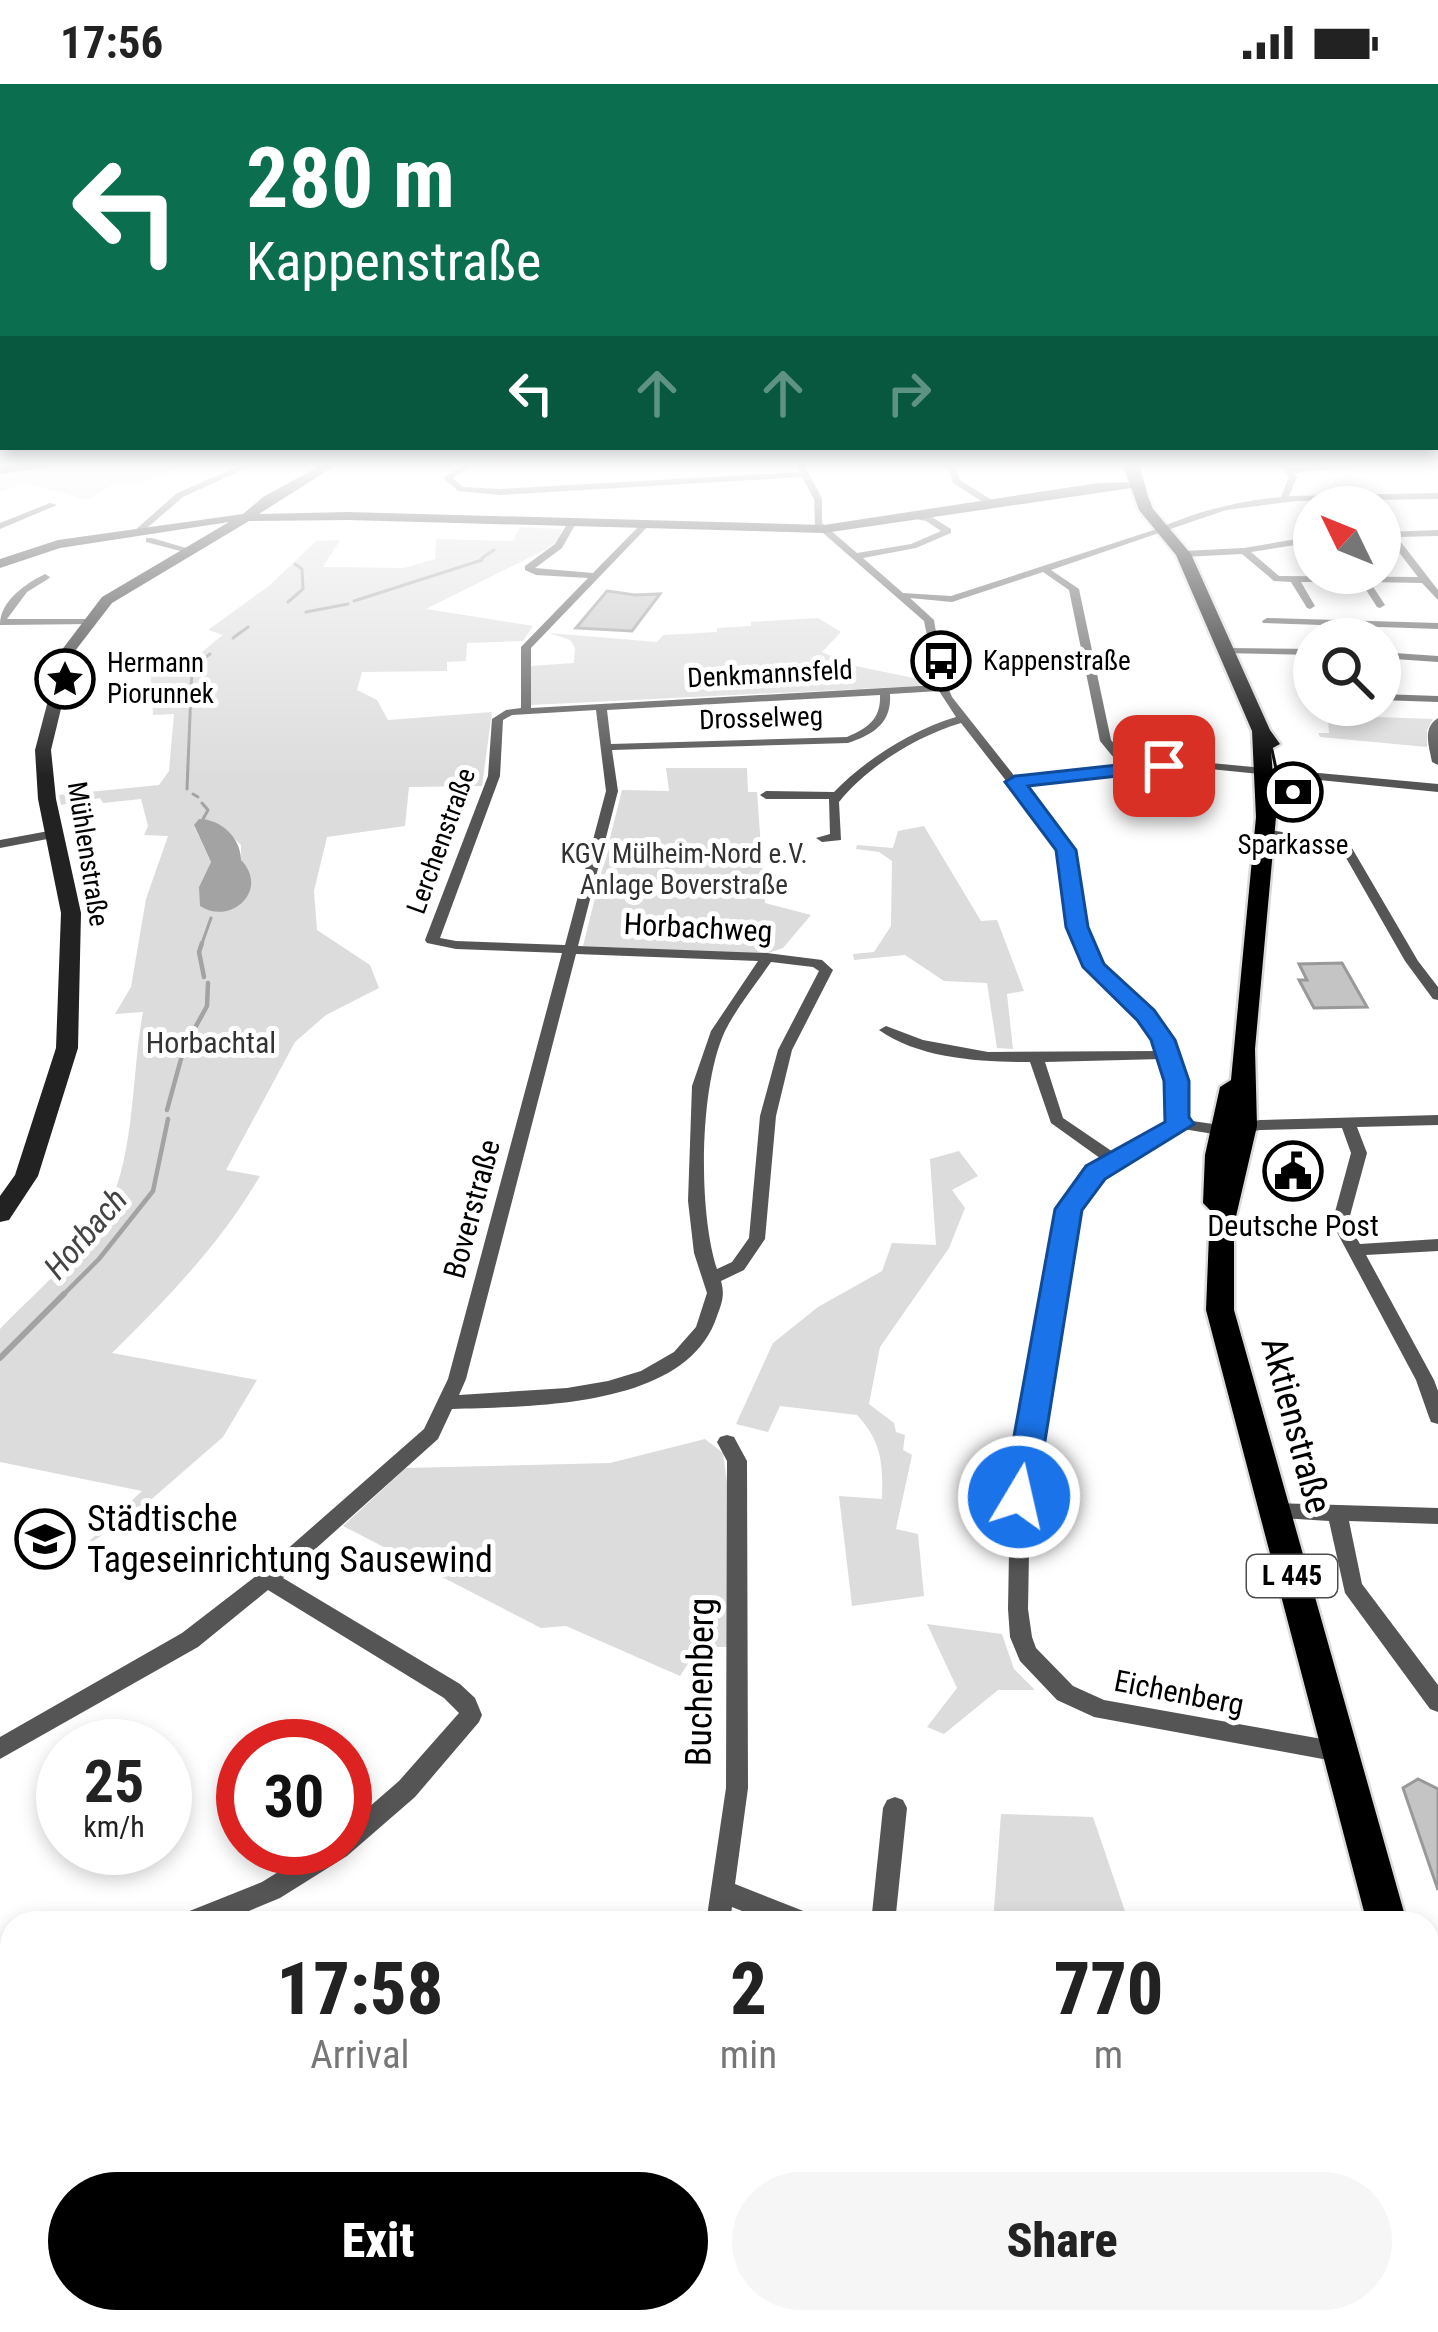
<!DOCTYPE html>
<meta charset="utf-8">
<style>
body{margin:0;font-family:"Roboto Condensed",sans-serif;background:#f6f6f6;color:#222;height:100vh;display:flex;flex-direction:column;font-size:45px;white-space:nowrap}
*{box-sizing:border-box;margin:0}
p{font-size:39px;color:#767676}
.icon{flex:none;width:66px;height:66px;fill:none;stroke:currentColor;stroke-width:2;stroke-linecap:round;stroke-linejoin:round}
.map{position:relative;flex:1;overflow:hidden}
.drawer{position:absolute;left:0px;top:1827px;width:1440px;height:423px;display:flex;flex-direction:column;background:#fff;border-radius:36px 36px 0 0;box-shadow:0 6px 18px #0003}
.drawer>*{flex:none}
.hud{position:absolute;left:0px;top:0px;width:1440px;height:366px;box-shadow:0 6px 18px #0003;background:#0b6e4f;color:#fff;overflow:hidden}
.needle{width:78px;rotate:313deg}
.buttons{position:absolute;left:1293px;top:402px;display:grid;gap:24px}
.buttons a{display:grid;place-items:center;width:108px;height:108px;border-radius:50%;background:#fff;box-shadow:0 6px 18px #0003;font-size:60px}
.speed{position:absolute;left:36px;top:1635px;display:flex;gap:24px;font-size:60px;font-weight:700;text-align:center}
.speed>*{display:grid;place-content:center;width:156px;height:156px;border-radius:50%;background:#fff;box-shadow:0 6px 18px #0003;line-height:1}
.speed small{font-size:30px;font-weight:400}
.speed .limit{border:18px solid #d22;background:#fff;color:#111}
.pin{position:absolute;display:grid;place-items:center;width:102px;height:102px;color:#fff;margin:-51px;border-radius:24px;box-shadow:0 6px 18px #0006}
.me{position:absolute;width:132px;margin:-66px;rotate:9deg;stroke-linejoin:round;filter:drop-shadow(0 0 9px #0008)}
.turn{display:flex;align-items:center;gap:42px;height:252px;padding:0 48px;font-size:54px}
.turn .icon{width:156px;height:156px;stroke-width:2.5}
.turn b{display:block;font-size:84px;line-height:102px}
.lanes{display:flex;align-items:center;height:114px;padding:0 48px;background:#0003;justify-content:center;gap:60px;direction:ltr}
.lanes .off{opacity:.35}
.eta{display:flex;justify-content:space-evenly;align-items:center;height:204px;text-align:center}
.eta b{font-size:72px;font-weight:800;line-height:84px}
.primary-button{display:flex;gap:24px;margin-top:auto;padding:24px 48px}
.primary-button a{flex:1;height:138px;border-radius:72px;background:#000;color:#fff;font-size:48px;font-weight:800;line-height:138px;text-align:center}
.primary-button a+a{background:#f6f6f6;color:#222}
.status{display:flex;justify-content:space-between;align-items:center;height:84px;padding:0 60px;background:#fff;direction:ltr}
.status svg{height:33px;fill:currentColor}
.map>svg:first-child{display:block}
.green{fill:#dcdcdc;fill-rule:evenodd}
.water{fill:#a3a3a3}
.lines{fill:none;stroke-linecap:round;stroke-linejoin:round}
.stream-far2{stroke:#a3a3a3;stroke-width:3}
.stream-far1{stroke:#a3a3a3;stroke-width:4.5}
.stream{stroke:#a3a3a3;stroke-width:6}
.building{fill:#c4c4c4;stroke:#999;stroke-width:3}
.primary-casing{stroke:#dbdbdb;stroke-width:5}
.highway-casing{stroke:#dbdbdb;stroke-width:4}
.street{fill:#555;fill-rule:evenodd}
.secondary{fill:#222;fill-rule:evenodd}
.primary{fill:#000;fill-rule:evenodd}
.highway{fill:#000;fill-rule:evenodd}
.tram-far1{stroke:#000;stroke-width:3}
.tram{stroke:#000;stroke-width:4.5}
.route{fill:#1a73e8;stroke:#114b97;stroke-width:3}
.labels{text-anchor:middle;stroke-width:10;stroke-linejoin:round;paint-order:stroke}
.far-poi-label{font-size:27px;fill:#000;stroke:#fff;text-anchor:start}
.far-street-label{font-size:27px;fill:#000;stroke:#fff}
.far-park-label{font-size:27px;fill:#333;stroke:#fff}
.shield{fill:#fff;stroke:#4c4c4c;stroke-width:3}
.shield-label{font-size:27px;font-weight:bold;fill:#000}
.street-label{font-size:30px;fill:#000;stroke:#fff}
.park-label{font-size:30px;fill:#333;stroke:#fff}
.poi-label{font-size:30px;fill:#000;stroke:#fff}
.water-label{font-size:33px;font-style:italic;fill:#444;stroke:#fff}
.near-street-label{font-size:36px;fill:#000;stroke:#fff}
.near-poi-label{font-size:36px;fill:#000;stroke:#fff;text-anchor:start}
</style>
<div class="status"><b>17:56</b><svg viewBox="0 0 49 12"><path d="M0 12V9h3v3zM5 12V6h3v6zM10 12V3h3v9zM15 12V0h3v12zM26 1h20v11H26zM47 4h2v5h-2z"/></svg></div>
<div class="map">
<svg width="1438" height="2248" viewBox="0 0 1438 2248">
<rect width="100%" height="100%" fill="#fff"/>
<g class="green">
<polygon points="102,378 192,378 136,401 116,399 87,416 26,399 0,408 0,390"/>
<path d="M520,443l42,2 -3,11 -16,11 -117,58 107,17 -10,15 -56,2 -1,18 -19,1v9l-85,1 -5,18 20,10 11,20 104,-8 -10,74 -73,1 -4,39 -78,11 -13,54 3,39 53,35 9,23 -53,27 -31,27 -69,128 34,6c-40,68 -92,122 -148,177l145,27 -34,57 -92,80 -49,31 60,-57 -142,-29v-133c33,-35 90,-82 110,-126 25,-53 22,-133 33,-191l-28,2 16,-27 15,-88 22,-63 -24,-1 4,-9 -7,-27 -38,4 -3,-5 -39,7 -2,-10 100,-10 10,-14 5,-57 -21,1 -2,-39c41,-7 40,-17 72,-41l-15,-5 62,-45 46,-44 24,-1 -17,27 81,1 31,-9 1,-20 77,2zM194,742l33,6 14,13v15l-42,27 12,-25z"/>
<polygon points="818,534 841,548 822,568 851,581 928,597 919,602 531,621 530,582 574,579 575,564 570,556 549,549 657,558 663,551 717,548 717,544 751,542 751,538"/>
<polygon points="1327,623 1377,633 1433,635 1427,646 1427,663 1320,653 1318,649 1329,649"/>
<polygon points="666,684 747,684 748,708 757,708 765,819 811,831 783,864 765,870 583,862 622,706 669,707"/>
<polygon points="924,742 981,837 997,836 1024,907 1007,910 1013,965 997,964 987,899 944,897 905,871 854,876 853,870 874,868 891,842 892,777 879,768 856,765 857,761 893,764 898,747"/>
<path d="M959,1067l19,25 -26,14 13,18 -16,40 -69,99 -11,57 25,19 2,9 9,3 -2,15 9,5 -16,74 22,5 6,62 -72,10 -13,-110 43,3c1,-36 0,-57 -25,-84l-77,-9 -12,26 -32,-8 37,-81 45,-36 64,-36 10,-28 44,2 -6,-86z"/>
<polygon points="705,1355 723,1369 731,1428 732,1563 699,1563 680,1592 566,1542 541,1544 343,1442 406,1384 610,1379"/>
<polygon points="927,1540 1002,1550 1014,1585 1035,1606 998,1606 944,1650 927,1643 957,1604"/>
<polygon points="1001,1730 1093,1733 1129,1839 993,1839"/>
<polygon points="1085,2238 1236,2238 1231,2248 1096,2248"/>
</g>
<path class="water" d="M199,735c22,0 42,19 42,41 29,30 -10,66 -41,46l-1,-19 12,-25 -17,-37z"/>
<g class="lines">
<g class="stream-far2">
<polyline points="482,474 494,466"/>
<polyline points="354,517 482,476"/>
<polyline points="288,518 303,505 302,485 295,480"/>
<polyline points="306,528 348,520"/>
<polyline points="233,554 248,543"/>
<polyline points="187,705 192,583 210,570"/>
<polyline points="193,710 198,713"/>
<polyline points="202,719 208,726 203,735"/>
<polyline points="201,862 211,834"/>
</g>
<g class="stream-far1">
<polyline points="202,859 199,868 204,893"/>
<polyline points="167,1026 184,964 207,922 208,899"/>
<polyline points="61,1213 99,1175 153,1107 168,1035"/>
</g>
<polyline class="stream" points="0,1274 64,1210"/>
</g>
<g class="building">
<polygon points="607,507 635,511 660,510 632,547 576,544"/>
<polygon points="1342,879 1367,923 1314,924 1299,896 1307,896 1299,880"/>
<polygon points="1418,1695 1438,1705 1438,1806 1403,1704"/>
</g>
<g class="lines">
<g class="primary-casing">
<g id="primary">
<polygon points="1122,378 1134,378 1153,425 1191,470 1270,646 1280,660 1271,665 1276,733 1255,965 1257,1042 1234,1141 1234,1226 1407,1839 1367,1839 1206,1226 1210,1126 1203,1119 1205,1071 1220,1003 1231,996 1256,733 1252,647 1176,471 1139,426"/>
<polygon points="1428,1962 1438,1966 1438,2041 1428,2037"/>
</g>
</g>
<g class="highway-casing">
<polygon id="highway" points="35,378 80,378 0,390 0,382"/>
</g>
<g class="street">
<polygon points="249,378 259,378 183,413 141,449 134,447 177,409"/>
<path d="M469,378h9l-25,16 10,9 37,2 300,-17 -5,-10h8l19,37v24l35,30 54,-9 30,-13 -15,-10 -16,-3v-4l22,3 19,12v4l-35,15 -53,10 40,35 48,3 206,-67c40,-18 80,-28 124,-32l8,-20 -11,-15h8l5,6 109,-6 -106,11 3,4 -8,19 149,-3v6l-142,2 -70,9 -175,60 28,19 32,151 24,27 65,-5 238,22v8l-238,-24 -179,17 51,65 12,77 17,37 49,48 20,28 15,41 1,39 40,6 34,-6 178,-5v10l-81,2 10,26 -19,70 12,21 78,-5v12l-72,4 68,125 4,11v33l-7,-2 -2,-5 -13,-37 -84,-157 19,-70 -9,-25 -82,2 -34,6 -43,-7 -82,48 -24,33 -47,287 -2,112 4,28 4,11 37,38 31,14 235,42 8,3 3,7 -3,7 -8,3 -245,-45 -37,-17 -37,-39 -10,-24 -2,-28 2,-112 51,-288 28,-40 15,-8 -53,-38 -21,-61c-49,0 -110,-3 -151,-32l7,-4 37,14 65,12 171,-1 -3,-11 -16,-22 -52,-52 -18,-39 -10,-77 -99,-127c-44,13 -93,43 -122,79l2,38 -19,2 -6,-4 14,-4 -1,-35h-63l-6,-4 6,-4 68,1c32,-33 78,-62 122,-75l-17,-26 -49,3c2,29 -17,41 -42,49l-236,7 6,41 -40,155 189,7 55,7 11,10 -41,80 -16,66 -11,123 -21,31 -23,11c4,14 1,22 -4,35 -30,93 -186,90 -265,93l-14,30 -155,139 177,106 15,14 7,17 -3,7 -64,75 -68,59 -67,42 -60,25h-41l3,-9 80,-32 55,-34h28v-20l54,-47 60,-68 -15,-15 -176,-108 -70,57 -198,112v-22l182,-104 78,-60 164,-144 24,-50 114,-426 -106,-4 -29,-6 -2,-3 63,-164 4,-57 14,-9 15,-2v-61l67,-69 -52,-3 -11,-5v-4l30,-22 14,-23 3,-1 4,3 -14,25 -27,20 58,5 52,-53 7,2 -121,126v60l406,-23 -13,-64 -109,-95 -1,-27 -12,-22 -302,18 -42,-4 -15,-13zM1043,488l26,18 31,151 23,28 -107,9 -64,-81 -9,-22 -9,-55 -24,-22 42,4zM880,611c1,24 -12,33 -33,42l-236,7 -4,-34zM596,626l10,81 -41,154 -109,-4 -16,-3 60,-162 3,-56 9,-5zM576,870l182,7 -47,70 -19,55 -4,115 6,52 13,40 -11,34 -22,25 -33,19 -33,10 -41,7 -108,7 7,-16zM771,878l42,5 6,4 -41,79 -18,66 -11,122 -17,24 -15,7c-19,-58 -18,-182 8,-238 12,-24 31,-47 46,-69zM1162,975l7,22 -1,38 3,4 -55,31 -53,-36 -18,-56z"/>
<polygon points="946,378 954,378 960,396 995,418 995,422 989,422 953,399"/>
<polygon points="50,419 57,421 0,445 0,439"/>
<polygon points="1438,446 1438,452 1397,453 1438,506 1438,516 1422,499 1370,498 1385,521 1380,524 1377,523 1361,498 1301,498 1315,522 1310,525 1307,524 1291,498 1274,497 1242,470 1183,473 1178,470 1183,467 1244,464 1314,452 1314,458 1251,468 1279,492 1418,493 1388,454 1381,451 1385,448"/>
<polygon points="146,454 152,454 193,466 188,469 146,458"/>
<path d="M45,490l5,3 -2,2 -21,13 -20,27h81l5,3 -1,2 -92,1c0,-24 25,-41 45,-51z"/>
<polygon points="1267,534 1438,539 1438,545 1263,539 1262,537"/>
<polygon points="1226,564 1314,565 1314,571 1222,569 1222,565"/>
<polygon points="1380,568 1438,572 1438,578 1380,574"/>
<polygon points="1380,610 1438,612 1438,618 1380,616"/>
<path d="M1438,634v47l-6,-3c-3,-16 -10,-34 6,-44z"/>
<polygon points="1264,745 1349,759 1418,877 1438,903 1438,916 1433,915 1405,877 1341,765 1260,752 1260,746"/>
<polygon points="54,746 60,750 58,753 0,764 0,756"/>
<polygon points="727,1351 734,1353 747,1377 748,1704 735,1800 811,1830 814,1839 772,1839 732,1823 730,1839 706,1839 726,1704 727,1377 717,1358 720,1353"/>
<polygon points="1273,1419 1438,1424 1438,1440 1349,1437 1362,1500 1438,1601 1438,1628 1430,1625 1345,1509 1329,1437 1266,1433 1263,1427 1266,1421"/>
<polygon points="895,1713 903,1716 907,1724 895,1839 871,1839 883,1724 887,1716"/>
<polygon points="12,1927 12,1956 0,1962 0,1933"/>
<polygon points="581,2238 609,2238 607,2248 577,2248"/>
<polygon points="798,2238 865,2238 870,2248 802,2248"/>
<polygon points="883,2238 911,2238 911,2248 881,2248"/>
</g>
<polygon class="secondary" points="327,378 341,378 259,430 348,428 824,441 1098,399 1139,398 1145,402 824,449 348,436 249,437 112,519 75,567 51,666 56,715 81,829 78,964 38,1092 9,1136 0,1138 0,1112 15,1091 56,964 61,829 38,715 35,666 61,567 102,513 229,438 60,464 0,484 0,475 58,456 243,430 263,413"/>
<use href="#primary" class="primary"/>
<use href="#highway" class="highway"/>
<polyline class="tram-far1" points="1137,378 1150,426 1186,469 1272,666 1277,689 1253,865 1241,1043 1221,1200 1229,1247 1344,1665"/>
<g class="tram">
<polyline points="1343,1662 1393,1839"/>
<polyline points="1428,1963 1438,1998"/>
<polyline points="1428,2001 1438,2037"/>
</g>
</g>
<linearGradient id="sky" x2="0" y2="1"><stop stop-color="#8cadcc"/><stop offset="0.55" stop-color="#fff"/><stop offset="1" stop-color="#fff" stop-opacity="0"/></linearGradient>
<rect width="1438" height="692" fill="url(#sky)"/>
<polygon class="route" points="1164,676 1174,682 1171,686 1028,702 1076,766 1088,843 1104,880 1154,926 1175,956 1189,997 1189,1033 1194,1040 1105,1095 1082,1126 1036,1413 1031,1422 1019,1426 1008,1422 1003,1413 1055,1125 1086,1082 1165,1038 1164,997 1151,956 1137,936 1083,883 1066,843 1056,766 1005,698 1015,692"/>
<defs>
<g id="bus-ring" transform="scale(3)"><circle r="9.5" fill="#fff" stroke="#000" stroke-width="1.5"/><path d="M-5-6H5V4H4V6H2V4H-2V6H-4V4H-5ZM-3.5-4V0h7V-4ZM-3.5 1.2v1.5H-2V1.2ZM2 1.2v1.5H3.5V1.2Z" fill="#000"/></g>
<g id="sight-ring" transform="scale(3)"><circle r="9.5" fill="#fff" stroke="#000" stroke-width="1.5"/><path d="M0-6L1.8-2.2L6-1.7L2.9 1.2L3.7 5.4L0 3.3L-3.7 5.4L-2.9 1.2L-6-1.7L-1.8-2.2Z" fill="#000"/></g>
<g id="bank-ring" transform="scale(3)"><circle r="9.5" fill="#fff" stroke="#000" stroke-width="1.5"/><path d="M-6-4H6V4H-6ZM0-2.3a2.3 2.3 0 1 0 0 4.6a2.3 2.3 0 1 0 0-4.6Z" fill="#000"/></g>
<g id="civic-ring" transform="scale(3)"><circle r="9.5" fill="#fff" stroke="#000" stroke-width="1.5"/><path d="M-.6-6.5H3V-4.5H.6V-3L4-1V1h2V6H-6V1h2V-1L-.6-3ZM-1.2 2.5V6h2.4V2.5Z" fill="#000"/></g>
<g id="school-ring" transform="scale(3)"><circle r="9.5" fill="#fff" stroke="#000" stroke-width="1.5"/><path d="M0-5L7-2L0 1L-7-2ZM-4 1L0 2.5L4 1V4Q0 6-4 4Z" fill="#000"/></g>
</defs>
<g fill-rule="evenodd">
<use href="#bus-ring" x="941" y="577"/>
<use href="#sight-ring" x="65" y="595"/>
<use href="#bank-ring" x="1293" y="708"/>
<use href="#civic-ring" x="1293" y="1087"/>
<use href="#school-ring" x="45" y="1455"/>
</g>
<g class="labels">
<g class="far-poi-label">
<text x="983" y="586">Kappenstraße</text>
<text x="107" y="588">Hermann<tspan x="107" dy="31">Piorunnek</tspan></text>
<text x="1293" y="770" text-anchor="middle">Sparkasse</text>
</g>
<g class="far-street-label">
<text transform="translate(770 590) rotate(-3)" y="9">Denkmannsfeld</text>
<text transform="translate(761 634) rotate(-2)" y="9">Drosselweg</text>
<text transform="translate(441 757) rotate(-70)" y="9">Lerchenstraße</text>
<text transform="translate(88 770) rotate(81)" y="9">Mühlenstraße</text>
</g>
<g class="far-park-label">
<text x="684" y="779">KGV Mülheim-Nord e.V.<tspan x="684" dy="31">Anlage Boverstraße</tspan></text>
</g>
<rect class="shield" x="1247" y="1471" width="90" height="42" rx="9"/>
<g class="shield-label">
<text x="1292" y="1501">L 445</text>
</g>
<g class="street-label">
<text transform="translate(698 844) rotate(3)" y="10">Horbachweg</text>
<text transform="translate(472 1125) rotate(-75)" y="10">Boverstraße</text>
<text transform="translate(1179 1609) rotate(11)" y="10">Eichenberg</text>
</g>
<g class="park-label">
<text x="211" y="969">Horbachtal</text>
</g>
<g class="poi-label">
<text x="1293" y="1152">Deutsche Post</text>
</g>
<g class="water-label">
<text transform="translate(85 1149) rotate(-49)" y="12">Horbach</text>
</g>
<g class="near-street-label">
<text transform="translate(1297 1341) rotate(75)" y="13">Aktienstraße</text>
<text transform="translate(699 1598) rotate(-89)" y="13">Buchenberg</text>
</g>
<g class="near-poi-label">
<text x="87" y="1447">Städtische<tspan x="87" dy="41">Tageseinrichtung Sausewind</tspan></text>
</g>
</g>
</svg>
<div class="buttons">
<a><svg class="needle" viewBox="-14 -14 28 28"><path d="M0-13l5 13h-10z" fill="#e53935"/><path d="M0 13l5-13h-10z" fill="#767676"/></svg></a>
<a><svg class="icon" aria-label="search" viewBox="0 0 24 24"><circle cx="10" cy="10" r="6"/><path d="M15 15l6 6"/></svg></a>
</div>
<div class="speed"><div>25<small>km/h</small></div><div class="limit">30</div></div>
<div class="pin" style="left:1164px;top:682px;background:#d93025"><svg class="icon" aria-label="arrive" viewBox="0 0 24 24"><path d="M6 21V4h12l-3 4 3 4H6"/></svg></div>
<svg class="me" style="left:1019px;top:1413px" viewBox="-20 -20 40 40"><circle r="17" fill="#1a73e8" stroke="#fff" stroke-width="3"/><path d="M0-11L8 9 0 5-8 9z" fill="#fff"/></svg>
<div class="hud">
<div class="turn"><svg class="icon" aria-label="left" viewBox="0 0 24 24"><path d="M17 20v-9H6M10 6l-5 5 5 5"/></svg><div><b>280 m</b>Kappenstraße</div></div>
<div class="lanes"><svg class="icon" aria-label="left" viewBox="0 0 24 24"><path d="M17 20v-9H6M10 6l-5 5 5 5"/></svg><svg class="icon off" aria-label="ahead" viewBox="0 0 24 24"><path d="M12 20V5M6 11l6-6 6 6"/></svg><svg class="icon off" aria-label="ahead" viewBox="0 0 24 24"><path d="M12 20V5M6 11l6-6 6 6"/></svg><svg class="icon off" aria-label="right" viewBox="0 0 24 24"><path d="M7 20v-9h11M14 6l5 5-5 5"/></svg></div>
</div>
<section class="drawer">
<div class="eta">
<div><b>17:58</b><p>Arrival</p></div>
<div><b>2</b><p>min</p></div>
<div><b>770</b><p>m</p></div>
</div>
<div class="primary-button"><a>Exit</a><a>Share</a></div>
</section>
</div>
